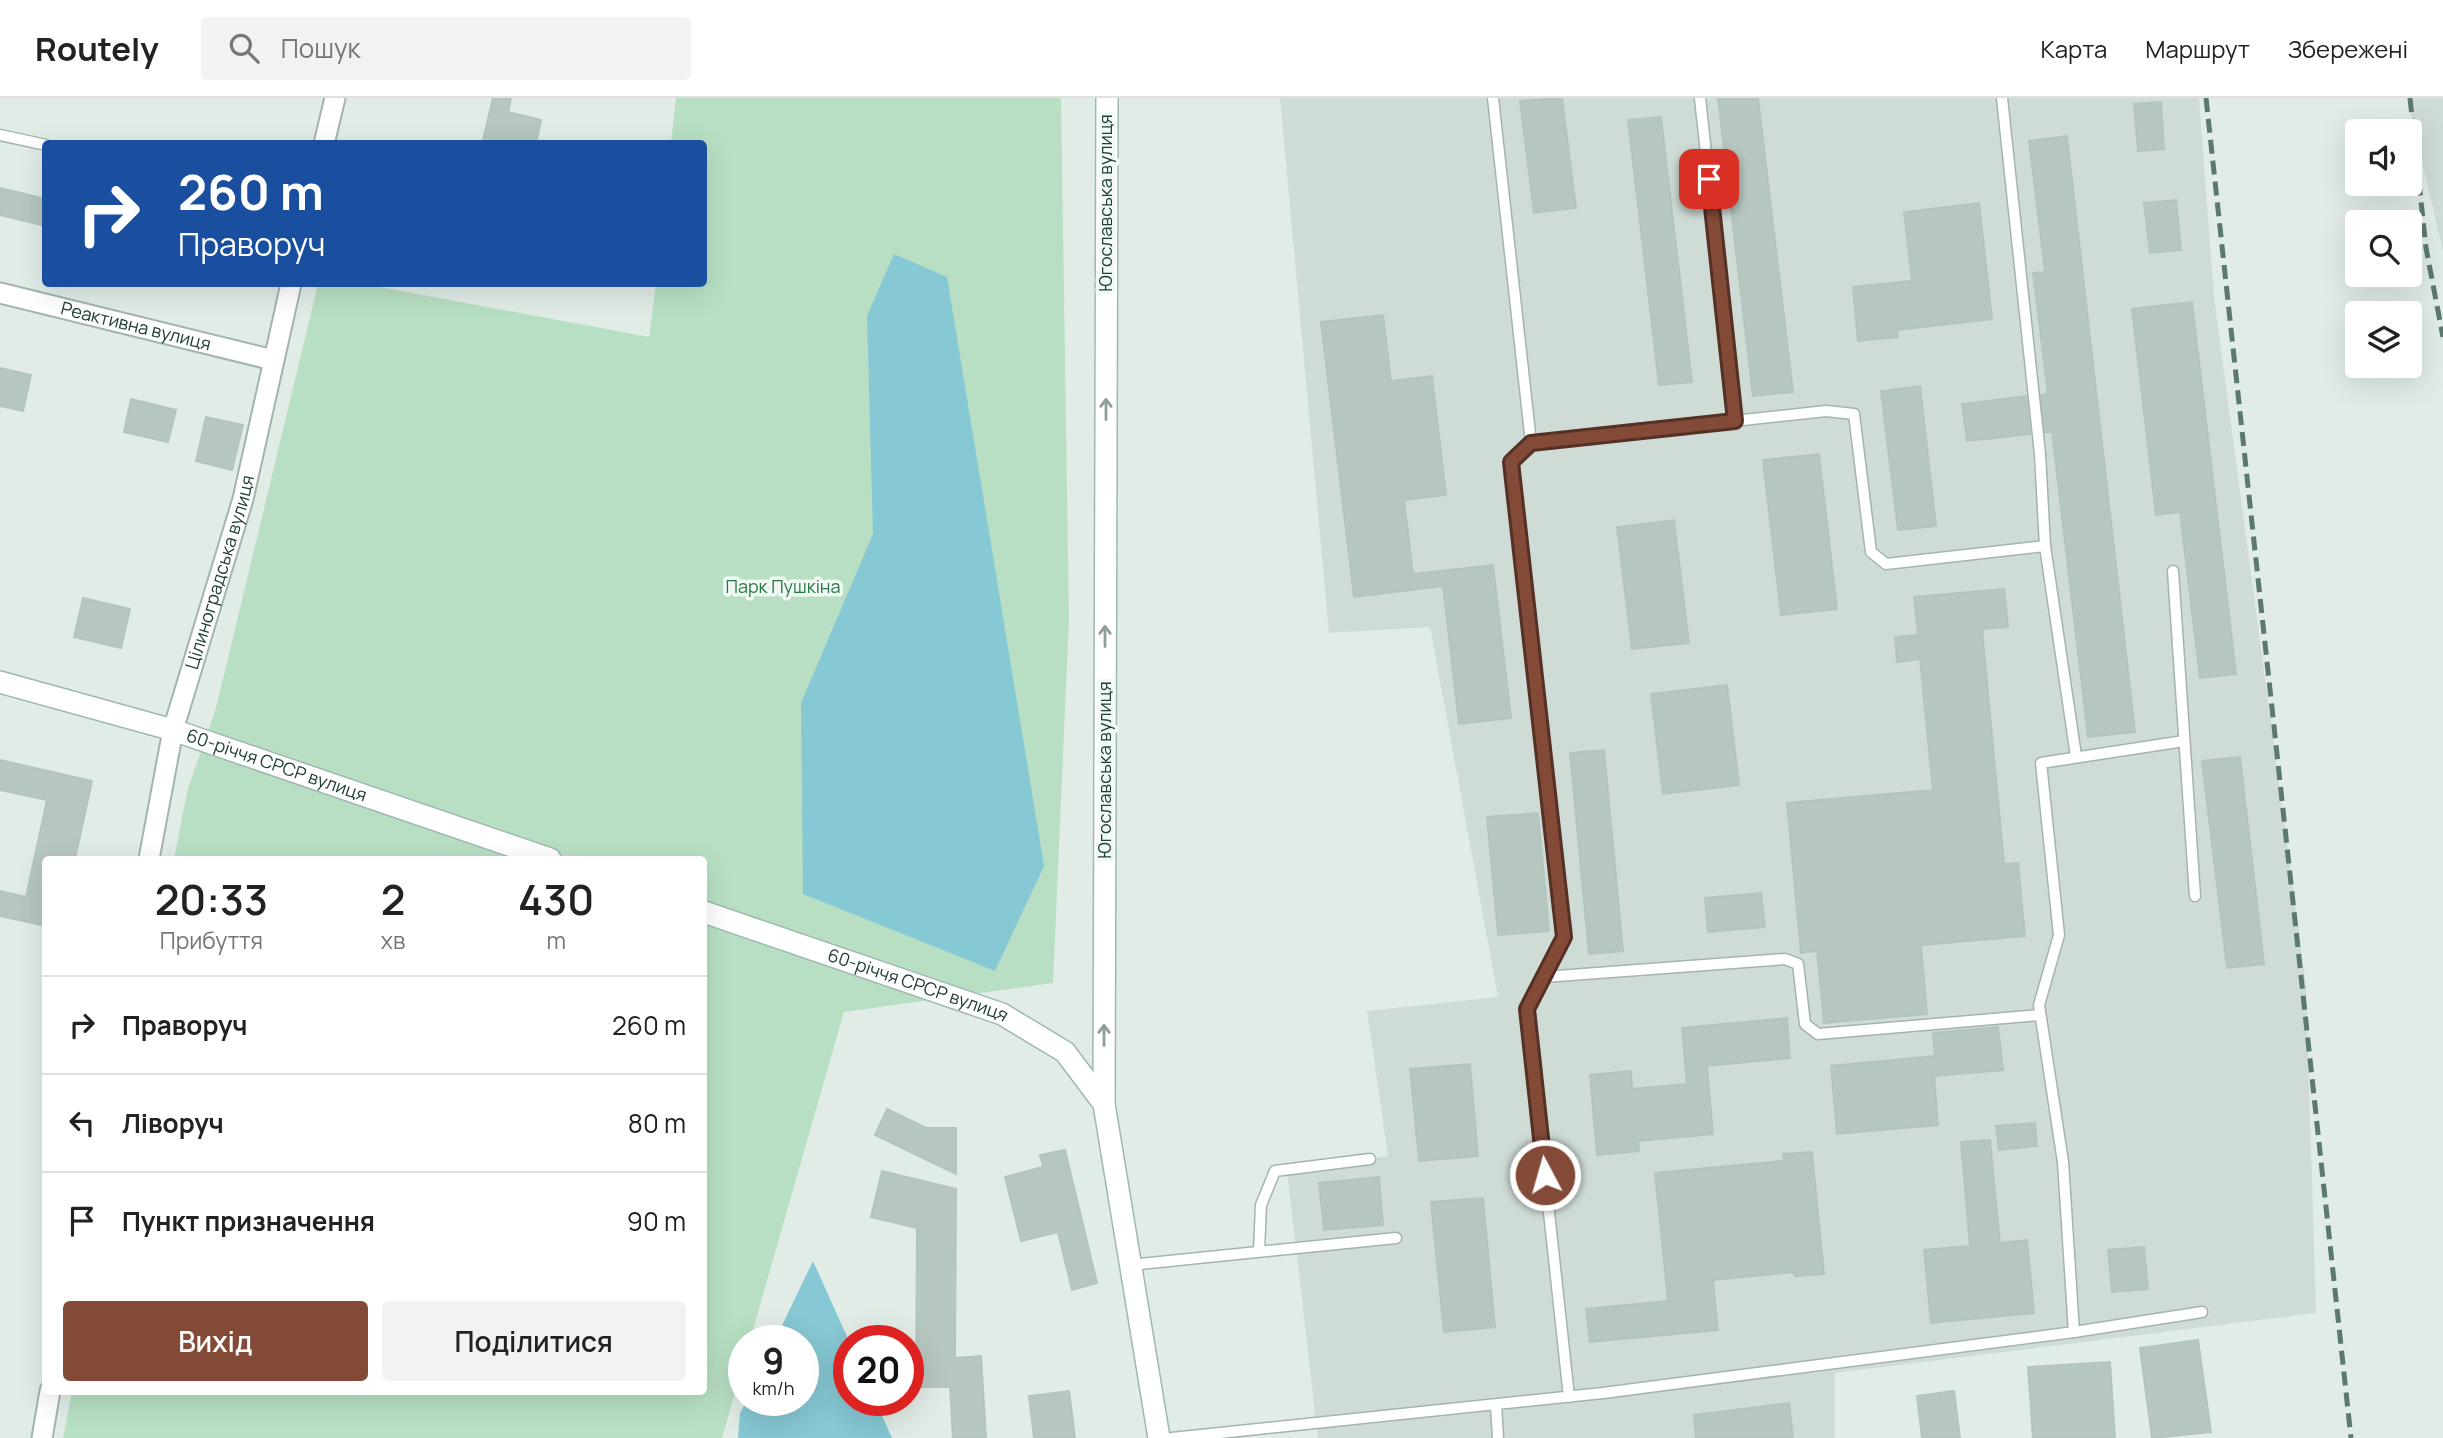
<!DOCTYPE html>
<html lang="uk">
<meta charset="utf-8">
<style>
body{margin:0;font-family:Manrope,sans-serif;background:#f2f2f2;color:#222;height:100vh;display:flex;flex-direction:column;font-size:26px;white-space:nowrap}
*{box-sizing:border-box;margin:0}
p{font-size:23px;color:#767676}
.icon{flex:none;width:38px;height:38px;fill:none;stroke:currentColor;stroke-width:2;stroke-linecap:round;stroke-linejoin:round}
.map{position:relative;flex:1;overflow:hidden}
.side{position:absolute;left:42px;top:758px;width:665px;height:539px;display:flex;flex-direction:column;background:#fff;border-radius:7px;box-shadow:0 7px 28px #0002}
.side>*{flex:none}
.banner{position:absolute;left:42px;top:42px;width:665px;height:147px;border-radius:7px;box-shadow:0 7px 28px #0002;background:#1a4fa0;color:#fff;overflow:hidden}
.controls{position:absolute;left:2345px;top:21px;display:grid;gap:14px}
.controls a{display:grid;place-items:center;width:77px;height:77px;border-radius:7px;background:#fff;box-shadow:0 7px 28px #0002;font-size:35px}
.speed{position:absolute;left:728px;top:1227px;display:flex;gap:14px;font-size:35px;font-weight:700;text-align:center}
.speed>*{display:grid;place-content:center;width:91px;height:91px;border-radius:50%;background:#fff;box-shadow:0 7px 28px #0002;line-height:1}
.speed small{font-size:18px;font-weight:400}
.speed .limit{border:10px solid #d22;background:#fff;color:#111}
.pin{position:absolute;display:grid;place-items:center;width:60px;height:60px;color:#fff;margin:-30px;border-radius:14px;box-shadow:0 4px 10px #0006}
.me{position:absolute;width:77px;margin:-38px;rotate:354deg;stroke-linejoin:round;filter:drop-shadow(0 0 5px #0008)}
.turn{display:flex;align-items:center;gap:24px;height:147px;padding:0 21px;font-size:32px}
.turn .icon{width:91px;height:91px;stroke-width:2.5}
.turn b{display:block;font-size:49px;line-height:60px}
.eta{display:flex;justify-content:space-evenly;align-items:center;height:119px;text-align:center}
.eta b{font-size:42px;font-weight:600;line-height:49px}
.action{display:flex;gap:14px;margin-top:auto;padding:14px 21px}
.action a{flex:1;height:80px;border-radius:7px;background:#834a38;color:#fff;font-size:28px;font-weight:600;line-height:80px;text-align:center}
.action a+a{background:#f2f2f2;color:#222}
ul{padding:0;list-style:none}
li{display:flex;align-items:center;gap:21px;height:98px;padding:0 21px;border-top:2px solid #e0e0e0}
li div{flex:1}
li b{display:block;font-size:26px}
li em{font-style:normal}
header{display:flex;align-items:center;gap:42px;box-sizing:border-box;height:98px;padding:0 35px;background:#fff;border-bottom:2px solid #e0e0e0}
header strong{font-size:33px}
nav{display:flex;gap:38px;margin-inline-start:auto;font-size:24px}
.search{width:490px;height:63px;background:#f2f2f2;display:flex;align-items:center;gap:18px;box-sizing:border-box;padding:0 24px;border-radius:7px;color:#767676;font-size:26px}
.map>svg:first-child{display:block}
.built{fill:#cfdcd6}
.green{fill:#b8dfc3}
.water{fill:#86c8d4}
.building{fill:#b6c7c0;stroke:#b3c6be;stroke-width:2}
.lines{fill:none;stroke-linecap:round;stroke-linejoin:round}
.lane-casing{stroke:#a3b4ae;stroke-width:13}
.street-casing{stroke:#a3b4ae;stroke-width:23}
.secondary-casing{stroke:#9eb8af;stroke-width:24}
.lane{stroke:#fff;stroke-width:10}
.street{stroke:#fff;stroke-width:19}
.secondary{stroke:#fff;stroke-width:21}
.rail{stroke:#5b7971;stroke-width:5;stroke-dasharray:14 7;stroke-linecap:butt}
.oneway{stroke:#909e9a}
.route-casing{stroke:#553024;stroke-width:18}
.route{stroke:#834a38;stroke-width:12}
.labels{text-anchor:middle;stroke-width:7;stroke-linejoin:round;paint-order:stroke}
.street-label{font-size:18px;fill:#203e36;stroke:#f1f9f5}
.park-label{font-size:18px;fill:#287647;stroke:#f1f9f5}
</style>
<header>
<strong>Routely</strong>
<div class="search"><svg class="icon" aria-label="search" viewBox="0 0 24 24"><circle cx="10" cy="10" r="6"/><path d="M15 15l6 6"/></svg>Пошук</div>
<nav><a>Карта</a><a>Маршрут</a><a>Збережені</a></nav>
</header>
<div class="map">
<svg width="2443" height="1340" viewBox="0 0 2443 1340">
<rect width="100%" height="100%" fill="#e1ece7"/>
<g class="built">
<polygon points="1280,0 2199,0 2214,199 2306,887 2316,1215 1835,1275 1835,1340 1318,1340 1287,1073 1388,1058 1367,913 1498,899 1430,529 1329,535"/>
<polygon points="2407,0 2443,0 2443,153"/>
</g>
<polygon class="green" points="676,0 1061,0 1069,521 1053,885 844,914 750,1242 744,1242 744,1263 722,1340 63,1340 72,1293 704,1293 704,761 174,761 187,694 216,610 318,186 364,186 649,239 656,186 704,186 704,46 671,45"/>
<g class="water">
<polygon points="894,156 947,179 1044,768 995,873 803,796 801,605 873,436 867,218"/>
<polygon points="813,1163 849,1243 849,1302 875,1302 892,1340 738,1340 740,1315 747,1302 803,1302 803,1242 775,1242"/>
</g>
<g class="building">
<polygon points="493,0 511,0 508,14 541,22 536,46 482,46"/>
<polygon points="1562,0 1576,110 1534,115 1520,3"/>
<polygon points="1718,0 1758,0 1793,294 1753,298"/>
<polygon points="2161,4 2164,51 2138,53 2134,6"/>
<polygon points="1661,19 1692,284 1659,287 1628,22"/>
<polygon points="2067,38 2135,634 2088,639 2052,334 2045,334 2041,297 2048,296 2033,175 2045,174 2029,43"/>
<polygon points="0,90 46,101 46,128 0,117"/>
<polygon points="2176,102 2181,152 2150,155 2144,105"/>
<polygon points="1979,105 1992,221 1897,232 1898,239 1858,243 1853,189 1912,183 1904,114"/>
<polygon points="2192,204 2236,576 2200,580 2180,414 2156,417 2132,211"/>
<polygon points="1383,217 1391,283 1432,278 1446,397 1404,402 1413,476 1493,467 1511,620 1459,626 1443,488 1354,499 1321,224"/>
<polygon points="0,270 31,277 23,313 0,308"/>
<polygon points="1920,288 1936,428 1898,432 1881,293"/>
<polygon points="2026,298 2030,336 1967,343 1962,306"/>
<polygon points="131,301 176,312 168,344 124,334"/>
<polygon points="206,319 243,327 232,372 196,363"/>
<polygon points="1819,356 1837,511 1781,517 1763,362"/>
<polygon points="1674,422 1689,545 1632,551 1617,429"/>
<polygon points="2004,491 2008,529 1982,531 2004,766 2018,765 2025,838 1921,847 1927,916 1824,925 1817,853 1801,855 1787,705 1933,692 1920,561 1897,564 1895,539 1918,537 1914,499"/>
<polygon points="83,500 130,511 121,550 74,539"/>
<polygon points="1727,587 1739,687 1663,696 1651,596"/>
<polygon points="1604,652 1623,853 1589,856 1570,655"/>
<polygon points="2240,659 2264,866 2227,870 2202,663"/>
<polygon points="0,662 92,683 75,761 46,761 46,828 0,818 0,793 26,799 47,702 0,692"/>
<polygon points="1538,715 1549,833 1498,837 1487,719"/>
<polygon points="1761,795 1765,829 1708,834 1705,800"/>
<polygon points="1787,920 1790,960 1707,968 1713,1036 1638,1043 1639,1053 1597,1057 1590,977 1631,973 1632,991 1687,986 1682,930"/>
<polygon points="1998,929 2003,972 1934,978 1938,1027 1837,1036 1831,968 1935,958 1933,935"/>
<polygon points="1470,966 1478,1058 1419,1063 1410,971"/>
<polygon points="887,1011 926,1030 956,1030 956,1076 875,1037"/>
<polygon points="2035,1025 2037,1048 1999,1052 1996,1028"/>
<polygon points="1990,1042 2000,1145 2027,1142 2034,1215 1931,1225 1924,1152 1970,1148 1961,1044"/>
<polygon points="1065,1052 1097,1185 1072,1192 1058,1134 1021,1143 1005,1079 1043,1069 1040,1057"/>
<polygon points="1812,1054 1824,1176 1795,1178 1794,1174 1713,1182 1718,1232 1590,1244 1586,1211 1668,1203 1655,1075 1784,1063 1783,1056"/>
<polygon points="882,1073 956,1091 955,1260 981,1258 986,1340 953,1340 950,1289 916,1289 917,1130 871,1119"/>
<polygon points="1379,1079 1383,1127 1324,1132 1319,1085"/>
<polygon points="1483,1100 1495,1229 1444,1234 1431,1104"/>
<polygon points="2144,1149 2148,1191 2112,1194 2108,1152"/>
<polygon points="2198,1242 2211,1334 2152,1340 2140,1250"/>
<polygon points="2110,1264 2115,1340 2033,1340 2028,1269"/>
<polygon points="1069,1293 1075,1340 1034,1340 1029,1298"/>
<polygon points="1954,1293 1960,1340 1922,1340 1917,1298"/>
<polygon points="1789,1305 1793,1340 1696,1340 1694,1317"/>
</g>
<g class="lines">
<g class="lane-casing">
<g id="lane">
<polyline points="1493,0 1531,345"/>
<polyline points="1700,0 1735,323"/>
<polyline points="2002,0 2040,356 2045,448 2076,658"/>
<polyline points="0,37 46,47"/>
<polyline points="2173,473 2195,798"/>
<polyline points="1544,879 1785,861 1798,866 1805,926 1818,936 2040,917"/>
<polyline points="1259,1153 1261,1107 1275,1073 1370,1061"/>
<polyline points="1130,1167 1396,1140"/>
<polyline points="2074,1234 2202,1214"/>
<polyline points="1569,1299 1527,911 1564,839 1511,364 1531,345 1826,313 1854,316 1871,454 1886,466 2045,448"/>
<polyline points="1496,1307 1498,1340"/>
<polyline points="1172,1340 1603,1295 2074,1234 2063,1064 2039,907 2059,837 2041,665 2184,643"/>
</g>
</g>
<g class="street-casing">
<g id="street">
<polyline points="324,46 335,0"/>
<path id="s1" d="M0,195l273,67"/>
<path id="s2" d="M149,761l24,-129 70,-231 48,-215"/>
<polyline points="42,1340 50,1293"/>
</g>
</g>
<g class="secondary-casing">
<g id="secondary">
<polyline points="1107,0 1104,1006 1159,1340"/>
<path id="s3" d="M0,584l173,48 377,129"/>
<path id="s4" d="M704,814l298,102 63,38 39,52"/>
</g>
</g>
<use href="#lane" class="lane"/>
<use href="#street" class="street"/>
<use href="#secondary" class="secondary"/>
<g class="rail">
<polyline points="2206,0 2351,1340"/>
<polyline points="2410,0 2426,150 2443,239"/>
</g>
</g>
<defs><path id="oneway-shaft" d="M-6 0H5M1.5-3L5.5 0L1.5 3" fill="none" stroke-width="1.6" stroke-linecap="round" stroke-linejoin="round" transform="scale(1.75)"/></defs>
<g class="oneway">
<use href="#oneway-shaft" transform="translate(1106 311) rotate(-90)"/>
<use href="#oneway-shaft" transform="translate(1105 538) rotate(-90)"/>
<use href="#oneway-shaft" transform="translate(1104 937) rotate(-90)"/>
</g>
<g class="lines">
<g class="route-casing">
<polyline id="route" points="1545,1077 1527,911 1564,839 1511,364 1531,345 1735,323 1709,81"/>
</g>
<use href="#route" class="route"/>
</g>
<g class="labels">
<g class="street-label">
<text transform="translate(1106 105) rotate(-90)" y="6">Югославська вулиця</text>
<text dy="6" stroke="none"><textPath href="#s1" startOffset="140">Реактивна вулиця</textPath></text>
<text dy="6" stroke="none"><textPath href="#s2" startOffset="296">Цілиноградська вулиця</textPath></text>
<text dy="6" stroke="none"><textPath href="#s3" startOffset="289">60-річчя СРСР вулиця</textPath></text>
<text transform="translate(1105 672) rotate(-90)" y="6">Югославська вулиця</text>
<text dy="6" stroke="none"><textPath href="#s4" startOffset="226">60-річчя СРСР вулиця</textPath></text>
</g>
<g class="park-label">
<text x="783" y="495">Парк Пушкіна</text>
</g>
</g>
</svg>
<div class="controls">
<a><svg class="icon" aria-label="sound" viewBox="0 0 24 24"><path d="M4 9h4l5-4v14l-5-4H4zM17 9q2 3 0 6"/></svg></a>
<a><svg class="icon" aria-label="search" viewBox="0 0 24 24"><circle cx="10" cy="10" r="6"/><path d="M15 15l6 6"/></svg></a>
<a><svg class="icon" aria-label="layers" viewBox="0 0 24 24"><path d="M12 4l9 5-9 5-9-5zM3 14l9 5 9-5"/></svg></a>
</div>
<div class="speed"><div>9<small>km/h</small></div><div class="limit">20</div></div>
<div class="pin" style="left:1709px;top:81px;background:#d93025"><svg class="icon" aria-label="arrive" viewBox="0 0 24 24"><path d="M6 21V4h12l-3 4 3 4H6"/></svg></div>
<svg class="me" style="left:1545px;top:1077px" viewBox="-20 -20 40 40"><circle r="17" fill="#834a38" stroke="#fff" stroke-width="3"/><path d="M0-11L8 9 0 5-8 9z" fill="#fff"/></svg>
<div class="banner">
<div class="turn"><svg class="icon" aria-label="right" viewBox="0 0 24 24"><path d="M7 20v-9h11M14 6l5 5-5 5"/></svg><div><b>260 m</b>Праворуч</div></div>
</div>
<section class="side">
<div class="eta">
<div><b>20:33</b><p>Прибуття</p></div>
<div><b>2</b><p>хв</p></div>
<div><b>430</b><p>m</p></div>
</div>
<ul>
<li><svg class="icon" aria-label="right" viewBox="0 0 24 24"><path d="M7 20v-9h11M14 6l5 5-5 5"/></svg><div><b>Праворуч</b></div><em>260 m</em></li>
<li><svg class="icon" aria-label="left" viewBox="0 0 24 24"><path d="M17 20v-9H6M10 6l-5 5 5 5"/></svg><div><b>Ліворуч</b></div><em>80 m</em></li>
<li><svg class="icon" aria-label="arrive" viewBox="0 0 24 24"><path d="M6 21V4h12l-3 4 3 4H6"/></svg><div><b>Пункт призначення</b></div><em>90 m</em></li>
</ul>
<div class="action"><a>Вихід</a><a>Поділитися</a></div>
</section>
</div>
